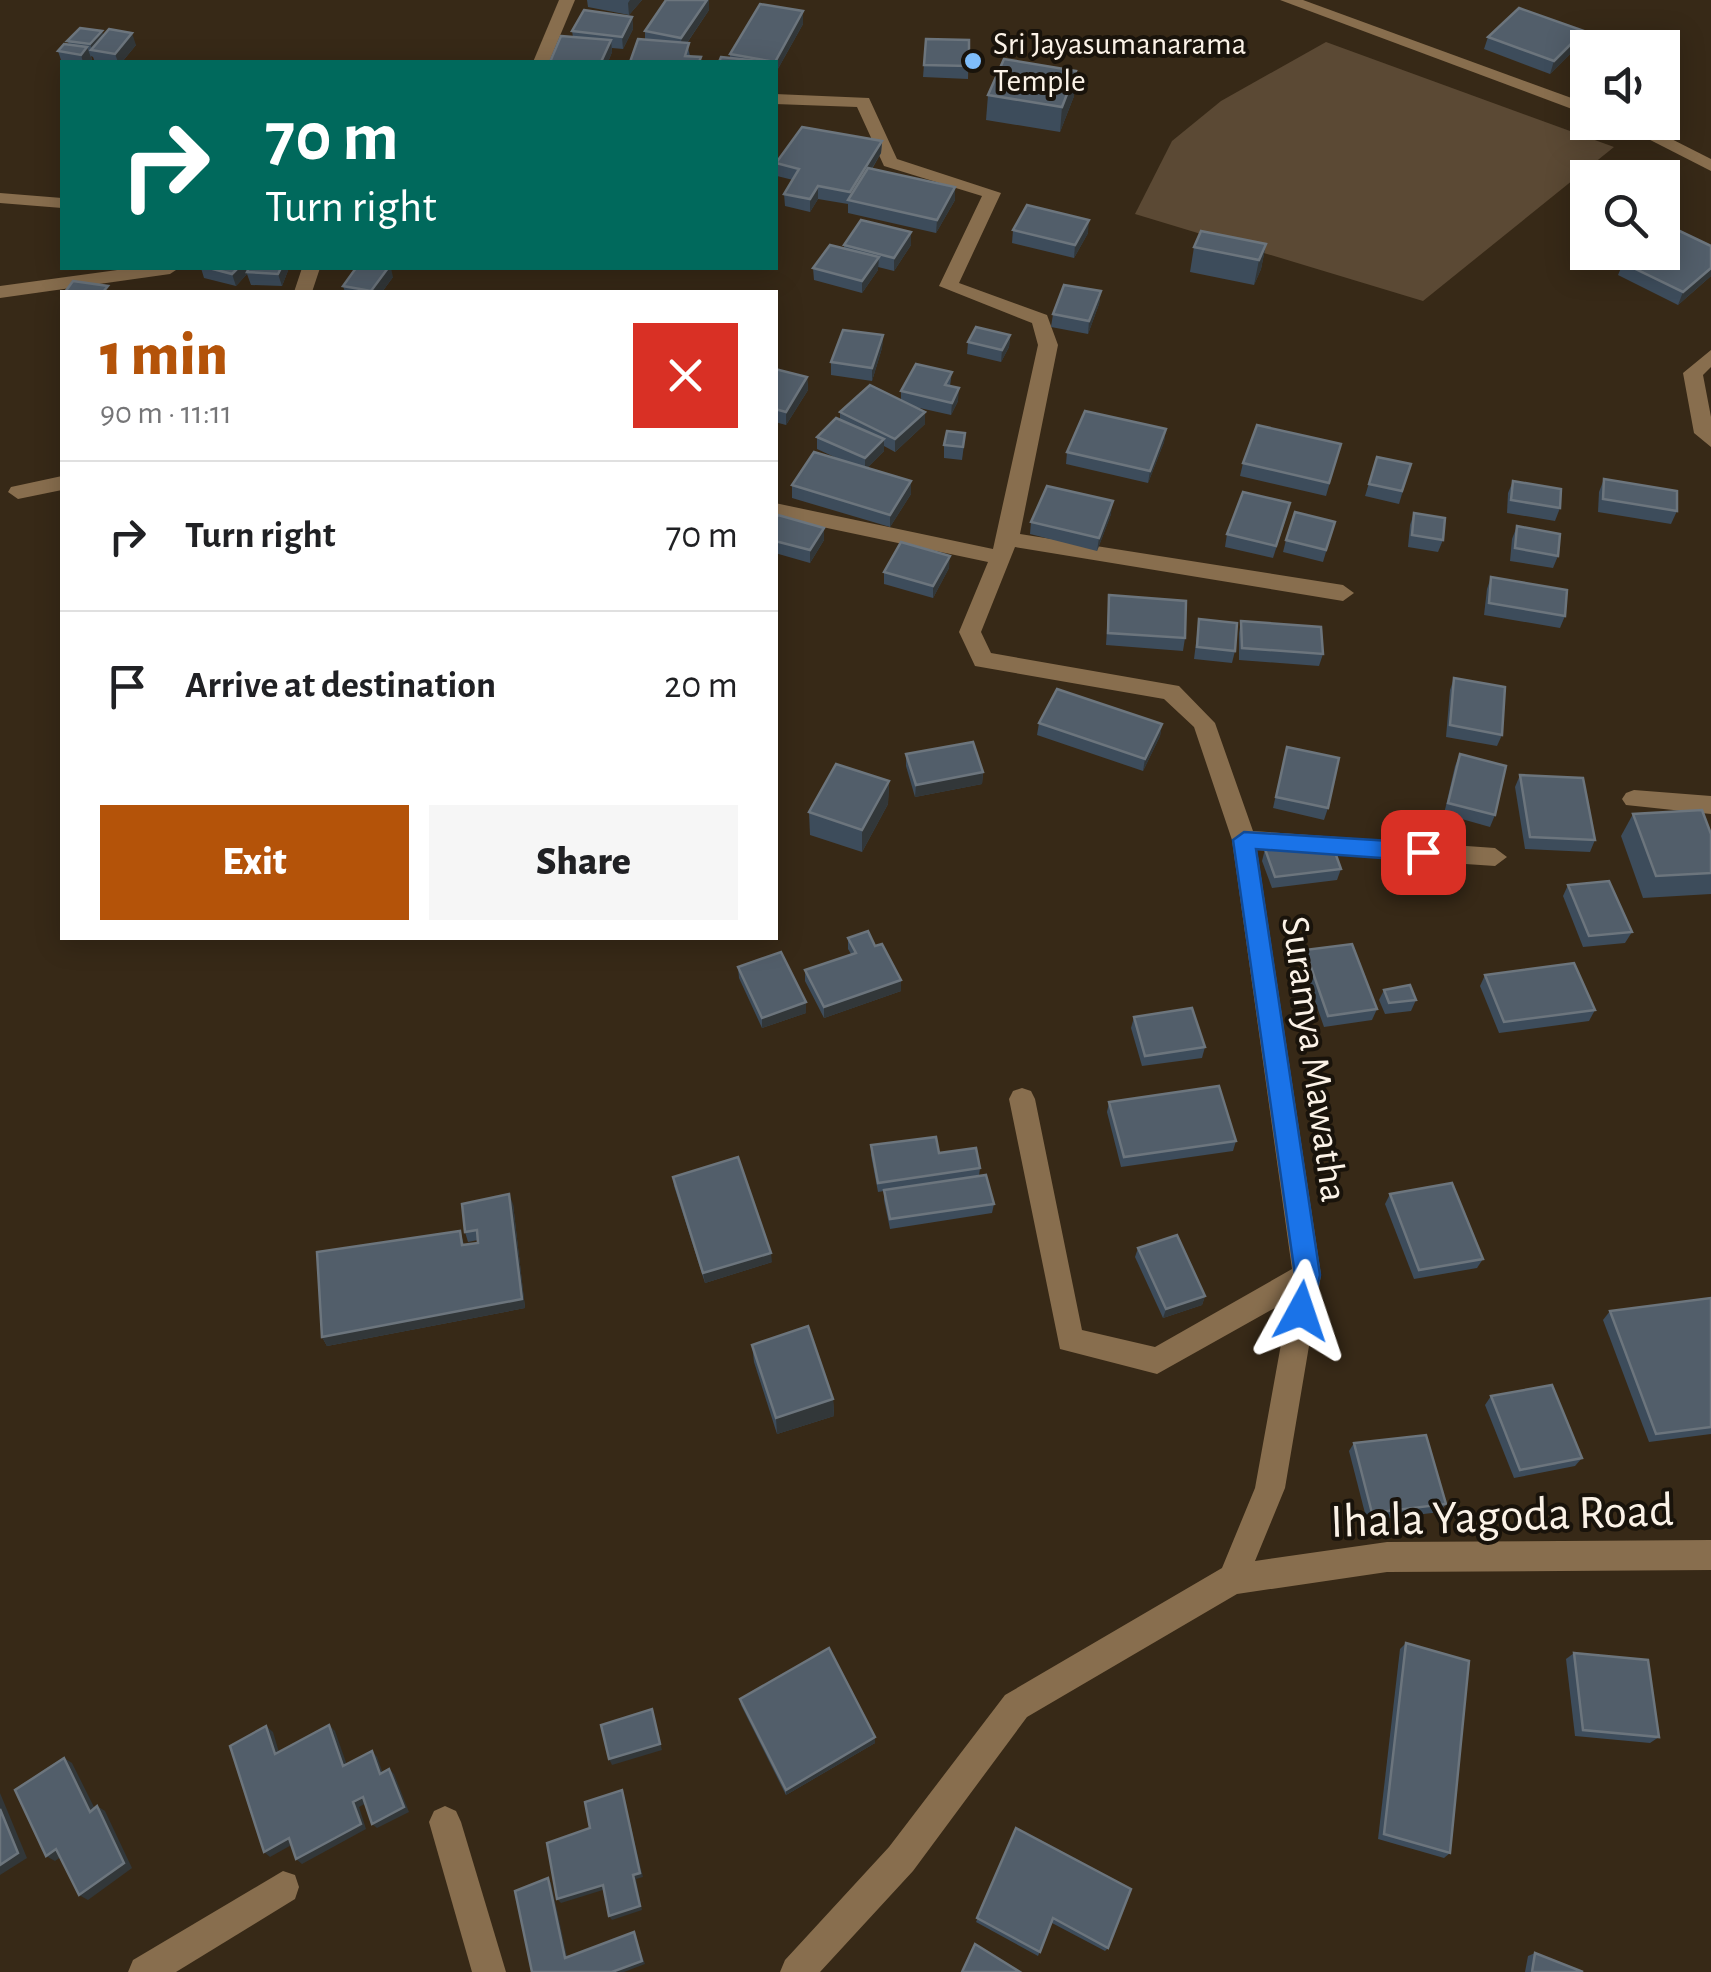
<!DOCTYPE html>
<meta charset="utf-8">
<style>
body{margin:0;font-family:"Alegreya Sans",sans-serif;background:#f6f6f6;color:#202124;height:100vh;display:flex;flex-direction:column;font-size:38px;white-space:nowrap}
*{box-sizing:border-box;margin:0}
p{font-size:32px;color:#757577}
.icon{flex:none;width:55px;height:55px;fill:none;stroke:currentColor;stroke-width:2;stroke-linecap:round;stroke-linejoin:round}
.map{position:relative;flex:1;overflow:hidden}
.panel{position:absolute;left:60px;top:290px;width:718px;height:650px;display:flex;flex-direction:column;background:#fff;border-radius:0px;box-shadow:0 5px 25px #0003}
.panel>*{flex:none}
.hud{position:absolute;left:60px;top:60px;width:718px;height:210px;border-radius:0px;box-shadow:0 5px 25px #0003;background:#00695c;color:#fff;overflow:hidden}
.controls{position:absolute;left:1570px;top:30px;display:grid;gap:20px}
.controls a{display:grid;place-items:center;width:110px;height:110px;border-radius:0px;background:#fff;box-shadow:0 5px 25px #0003;font-size:50px}
.pin{position:absolute;display:grid;place-items:center;width:85px;height:85px;color:#fff;margin:-42px;border-radius:20px;box-shadow:0 5px 15px #0006}
.me{position:absolute;width:110px;margin:-55px;rotate:5deg;stroke-linejoin:round;filter:drop-shadow(0 0 8px #0008)}
.turn{display:flex;align-items:center;gap:35px;height:210px;padding:0 40px;font-size:45px}
.turn .icon{width:130px;height:130px;stroke-width:2.5}
.turn b{display:block;font-size:70px;line-height:85px}
.round{display:grid;place-items:center;flex:none;width:105px;height:105px;border-radius:0px;background:#f6f6f6}
.overview{display:flex;align-items:center;justify-content:space-between;height:170px;padding:0 40px}
h1{font-size:60px;font-weight:800;line-height:75px;color:#b45309}
.cta{display:flex;gap:20px;margin-top:auto;padding:20px 40px}
.cta a{flex:1;height:115px;border-radius:0px;background:#b45309;color:#fff;font-size:40px;font-weight:800;line-height:115px;text-align:center}
.cta a+a{background:#f6f6f6;color:#202124}
ul{padding:0;list-style:none}
li{display:flex;align-items:center;gap:30px;height:150px;padding:0 40px;border-top:2px solid #e0e0e0}
li div{flex:1}
li b{display:block;font-size:38px}
li em{font-style:normal}
.map>svg:first-child{display:block}
.green{fill:#5b4934}
.lines{fill:none;stroke-linecap:round;stroke-linejoin:round}
.minor{fill:#886e4e;fill-rule:evenodd}
.wall{fill:#3d4c5b}
.shaded-wall{fill:#323739}
.building{fill:#525e6a;stroke:#6c757d;stroke-width:2.5}
.route{fill:#1a73e8;stroke:#114b97;stroke-width:2.5}
.poi-dot{fill:#7fbdfa;stroke:#19130b;stroke-width:4}
.labels{text-anchor:middle;stroke-width:8;stroke-linejoin:round;paint-order:stroke}
.far-poi-label{font-size:32px;fill:#fbf2e7;stroke:#19130b;text-anchor:start}
.street-label{font-size:40px;fill:#fbf2e7;stroke:#19130b}
.near-street-label{font-size:48px;fill:#fbf2e7;stroke:#19130b}
</style>
<div class="map">
<svg width="1711" height="1972" viewBox="0 0 1711 1972">
<rect width="100%" height="100%" fill="#372917"/>
<polygon class="green" points="1326,42 1614,147 1423,301 1135,214 1172,141 1221,101"/>
<g class="lines">
<g class="minor">
<polygon points="559,0 575,0 549,62 533,62"/>
<polygon points="1280,0 1303,0 1588,104 1588,115"/>
<polygon points="775,94 869,98 897,159 1001,193 959,283 1047,315 1058,345 1020,534 1343,585 1354,593 1343,601 1015,547 981,632 991,653 1179,686 1215,723 1253,831 1495,848 1507,857 1495,866 1257,850 1321,1275 1285,1488 1255,1561 1387,1542 1711,1540 1711,1570 1387,1572 1237,1594 1027,1717 913,1871 820,1972 780,1972 785,1960 889,1847 1005,1695 1222,1568 1255,1488 1289,1300 1157,1374 1060,1349 1009,1099 1013,1091 1022,1088 1031,1091 1035,1099 1082,1330 1155,1347 1292,1269 1232,840 1194,727 1164,699 975,666 959,632 988,562 775,517 775,503 993,549 1038,345 1032,323 939,286 982,196 884,166 857,107 775,104"/>
<polygon points="1615,122 1638,122 1711,159 1711,171"/>
<polygon points="0,193 62,198 62,208 0,203"/>
<polygon points="132,268 179,268 170,274 0,298 0,286"/>
<polygon points="302,268 320,268 312,292 294,292"/>
<polygon points="1711,350 1711,367 1703,375 1711,417 1711,447 1694,433 1683,373"/>
<polygon points="62,476 62,490 18,499 8,492 11,487"/>
<polygon points="1634,790 1711,796 1711,814 1626,805 1622,799 1626,793"/>
<polygon points="445,1806 456,1811 461,1822 506,1972 472,1972 429,1822 434,1811"/>
<polygon points="283,1871 295,1875 299,1887 295,1899 176,1972 128,1972 133,1960"/>
</g>
</g>
<g class="wall">
<polygon points="587,0 642,0 629,15 588,7"/>
<polygon points="666,0 709,0 709,10 687,43 690,56 701,62 645,40 645,31"/>
<polygon points="803,11 803,24 775,74 775,62 719,62 730,58 730,54"/>
<polygon points="632,17 633,29 623,49 612,48 612,52 608,62 550,62 573,37 572,31"/>
<polygon points="1584,31 1580,44 1550,74 1484,49 1488,37"/>
<polygon points="103,35 136,45 122,62 95,62 93,57 91,56 92,60 89,62 62,63 58,51 69,44 67,41"/>
<polygon points="926,39 969,40 968,79 923,77"/>
<polygon points="988,95 1074,96 1060,132 986,120"/>
<polygon points="882,141 881,153 872,169 955,200 936,233 848,213 848,204 818,199 810,212 785,206 784,194 793,180 777,176 776,163"/>
<polygon points="1013,230 1088,233 1074,258 1012,243"/>
<polygon points="911,232 911,245 894,271 878,267 878,270 862,293 814,280 813,268 844,248 844,245"/>
<polygon points="1266,244 1261,269 1254,285 1190,272 1194,247"/>
<polygon points="1711,246 1711,276 1678,305 1618,275 1623,263"/>
<polygon points="201,268 248,268 248,269 249,268 289,268 282,286 251,285 247,274 236,286 204,278"/>
<polygon points="393,277 382,292 345,292 343,286"/>
<polygon points="1101,291 1099,304 1088,334 1051,327 1053,314"/>
<polygon points="883,335 882,348 872,381 831,375 831,362"/>
<polygon points="1010,335 1009,347 1001,362 967,354 968,342"/>
<polygon points="775,369 807,377 808,390 786,425 775,422"/>
<polygon points="952,372 950,386 958,401 951,415 915,407 925,412 925,424 895,452 884,446 884,451 867,468 911,494 890,527 792,498 792,485 845,462 817,449 817,437 840,420 840,412 901,400 901,391"/>
<polygon points="1166,429 1164,442 1148,483 1066,464 1067,452"/>
<polygon points="1341,444 1326,496 1240,476 1243,463"/>
<polygon points="944,445 964,445 962,460 944,458"/>
<polygon points="1377,457 1411,464 1399,504 1365,496"/>
<polygon points="1604,479 1677,511 1671,524 1598,512 1599,492"/>
<polygon points="1513,481 1560,508 1555,521 1507,513 1508,493"/>
<polygon points="1414,513 1443,540 1438,552 1408,547 1410,525"/>
<polygon points="1111,514 1097,551 1030,534 1031,522"/>
<polygon points="1287,515 1273,558 1225,547 1227,534"/>
<polygon points="775,521 824,528 824,540 810,563 775,553"/>
<polygon points="1335,522 1323,562 1283,552 1286,540"/>
<polygon points="1517,526 1558,556 1553,568 1510,561 1512,539"/>
<polygon points="949,568 933,598 884,584 884,572"/>
<polygon points="1491,577 1565,616 1560,628 1484,615 1487,589"/>
<polygon points="1109,595 1185,638 1183,651 1106,645"/>
<polygon points="1199,619 1235,651 1232,663 1194,659"/>
<polygon points="1241,621 1323,654 1319,666 1239,660 1239,633"/>
<polygon points="1454,678 1502,735 1497,746 1446,737 1450,690"/>
<polygon points="1039,723 1162,724 1160,736 1143,771 1037,735"/>
<polygon points="906,754 983,772 982,784 915,797 906,766"/>
<polygon points="1460,754 1495,815 1490,827 1444,814 1455,766"/>
<polygon points="1284,759 1328,808 1324,820 1273,808"/>
<polygon points="1520,775 1595,840 1590,852 1525,849 1515,787"/>
<polygon points="889,781 888,804 862,852 810,835 809,812"/>
<polygon points="1633,814 1711,834 1711,894 1643,898 1621,836"/>
<polygon points="1265,849 1341,869 1337,880 1272,888 1262,861"/>
<polygon points="1568,885 1632,932 1625,943 1583,947 1563,896"/>
<polygon points="848,938 901,991 824,1018 805,981 805,970 851,954 848,949"/>
<polygon points="1305,950 1377,1009 1372,1020 1324,1027 1301,961"/>
<polygon points="738,967 806,1002 806,1013 762,1028 739,978"/>
<polygon points="1485,975 1595,1010 1589,1021 1499,1033 1480,986"/>
<polygon points="1384,990 1416,1000 1411,1011 1385,1014 1379,1000"/>
<polygon points="1134,1017 1205,1047 1202,1058 1142,1066 1131,1028"/>
<polygon points="1109,1102 1236,1141 1233,1151 1121,1167 1107,1112"/>
<polygon points="871,1145 939,1153 980,1168 979,1176 994,1204 992,1213 890,1229 884,1200 884,1191 878,1192 871,1155"/>
<polygon points="673,1177 772,1262 705,1283 674,1186"/>
<polygon points="1390,1194 1483,1259 1477,1268 1414,1279 1385,1204"/>
<polygon points="513,1204 525,1308 327,1346 322,1337 460,1231 464,1245 478,1243 478,1240 468,1242 465,1232"/>
<polygon points="1138,1248 1205,1296 1202,1305 1163,1318 1135,1257"/>
<polygon points="1711,1298 1711,1434 1649,1442 1603,1320 1610,1311"/>
<polygon points="752,1345 833,1399 834,1416 777,1434 754,1362"/>
<polygon points="1491,1396 1582,1458 1575,1466 1514,1478 1485,1405"/>
<polygon points="1354,1443 1446,1504 1440,1512 1367,1521 1349,1451"/>
<polygon points="1406,1643 1450,1853 1444,1858 1378,1839 1400,1649"/>
<polygon points="1574,1653 1659,1737 1650,1743 1575,1736 1566,1659"/>
<polygon points="740,1699 875,1737 875,1743 786,1795 741,1705"/>
<polygon points="1016,1828 1108,1948 1105,1951 1052,1923 1038,1956 976,1922"/>
<polygon points="1535,1953 1583,1972 1525,1972 1528,1956"/>
</g>
<g class="shaded-wall">
<polygon points="630,0 642,0 629,15 628,3"/>
<polygon points="707,0 709,0 709,10 682,50 681,38"/>
<polygon points="803,11 803,24 775,74 775,62"/>
<polygon points="632,17 633,29 623,49 622,37"/>
<polygon points="102,31 106,44 92,50 90,44"/>
<polygon points="1584,31 1580,44 1550,74 1554,61"/>
<polygon points="132,33 136,45 122,62 118,62 115,54"/>
<polygon points="611,40 612,52 608,62 601,62"/>
<polygon points="87,47 92,60 89,62 83,62 81,55"/>
<polygon points="1076,71 1074,96 1060,132 1062,107"/>
<polygon points="882,141 881,153 852,201 850,201 850,192"/>
<polygon points="818,186 818,199 810,212 810,199"/>
<polygon points="955,187 955,200 936,233 937,220"/>
<polygon points="1089,220 1088,233 1074,258 1075,245"/>
<polygon points="911,232 911,245 894,271 894,258"/>
<polygon points="1266,244 1261,269 1254,285 1259,260"/>
<polygon points="879,257 878,270 862,293 862,281"/>
<polygon points="238,268 248,268 249,273 247,272 247,274 236,286 232,274"/>
<polygon points="281,268 289,268 282,286 278,274"/>
<polygon points="388,268 391,268 393,277 382,292 371,292"/>
<polygon points="1711,268 1711,276 1678,305 1683,292"/>
<polygon points="1101,291 1099,304 1088,334 1089,321"/>
<polygon points="883,335 882,348 872,381 872,368"/>
<polygon points="1010,335 1009,347 1001,362 1002,350"/>
<polygon points="807,377 808,390 786,425 786,412"/>
<polygon points="959,388 958,401 951,415 952,403"/>
<polygon points="925,412 925,424 895,452 895,439"/>
<polygon points="1166,429 1164,442 1148,483 1150,471"/>
<polygon points="884,439 884,451 865,470 865,458"/>
<polygon points="911,481 911,494 890,527 890,515"/>
<polygon points="1113,501 1111,514 1097,551 1099,538"/>
<polygon points="824,528 824,540 810,563 810,550"/>
<polygon points="950,556 949,568 933,598 933,586"/>
<polygon points="1162,724 1160,736 1143,771 1145,759"/>
<polygon points="983,772 982,784 915,797 916,785"/>
<polygon points="889,781 888,804 862,852 862,830"/>
<polygon points="901,980 901,991 824,1018 824,1007"/>
<polygon points="806,1002 806,1013 762,1028 762,1018"/>
<polygon points="509,1194 513,1204 525,1308 327,1346 322,1337 522,1299"/>
<polygon points="771,1253 772,1262 705,1283 703,1273"/>
<polygon points="1205,1296 1202,1305 1163,1318 1166,1309"/>
<polygon points="833,1399 834,1416 777,1434 776,1418"/>
<polygon points="652,1709 662,1750 612,1765 609,1759"/>
<polygon points="329,1725 335,1731 349,1771 343,1766"/>
<polygon points="266,1726 273,1732 281,1759 275,1754"/>
<polygon points="875,1737 875,1743 786,1795 786,1790"/>
<polygon points="372,1751 377,1757 385,1779 380,1774"/>
<polygon points="64,1758 72,1763 99,1817 90,1812"/>
<polygon points="389,1769 394,1774 409,1812 377,1828 372,1824"/>
<polygon points="622,1790 643,1877 636,1879 642,1910 612,1920 609,1916"/>
<polygon points="0,1793 27,1858 0,1875"/>
<polygon points="363,1797 368,1802 359,1807 366,1829 302,1864 296,1859 353,1802"/>
<polygon points="97,1806 105,1811 132,1868 88,1900 79,1895"/>
<polygon points="289,1838 295,1843 270,1857 264,1852"/>
<polygon points="56,1849 65,1854 55,1861 46,1856"/>
<polygon points="548,1878 551,1883 568,1961 565,1958"/>
<polygon points="603,1885 606,1889 561,1903 557,1899"/>
<polygon points="634,1932 645,1964 624,1972 612,1972"/>
</g>
<g class="building">
<polygon points="666,0 707,0 681,38 645,31"/>
<polygon points="760,4 803,11 775,62 730,54"/>
<polygon points="1519,8 1584,31 1554,61 1488,37"/>
<polygon points="584,10 632,17 622,37 572,31"/>
<polygon points="80,28 102,31 90,44 67,41"/>
<polygon points="109,29 132,33 115,54 91,50"/>
<polygon points="561,36 611,40 601,62 550,62"/>
<polygon points="638,39 689,43 685,56 701,57 699,62 630,62"/>
<polygon points="926,39 969,40 969,66 924,65"/>
<polygon points="64,44 87,47 81,55 58,51"/>
<polygon points="721,57 769,62 719,62"/>
<polygon points="1004,59 1076,71 1062,107 988,95"/>
<polygon points="802,127 882,141 850,192 818,186 810,199 784,194 799,169 776,163"/>
<polygon points="868,168 955,187 937,220 848,200"/>
<polygon points="1027,205 1089,220 1075,245 1013,230"/>
<polygon points="861,220 911,232 894,258 844,245"/>
<polygon points="1667,225 1711,246 1711,268 1683,292 1623,263 1634,252 1662,252 1662,229"/>
<polygon points="1201,231 1266,244 1259,260 1194,247"/>
<polygon points="830,245 879,257 862,281 813,268"/>
<polygon points="209,268 238,268 232,274"/>
<polygon points="249,268 281,268 278,274 247,272"/>
<polygon points="356,268 388,268 371,291 343,286"/>
<polygon points="73,281 108,286 103,292 65,292"/>
<polygon points="1064,285 1101,291 1089,321 1053,314"/>
<polygon points="976,327 1010,335 1002,350 968,342"/>
<polygon points="843,330 883,335 872,368 831,362"/>
<polygon points="916,364 952,372 945,385 959,388 952,403 901,391"/>
<polygon points="775,369 807,377 786,412 775,409"/>
<polygon points="870,385 925,412 895,439 840,412"/>
<polygon points="1085,411 1166,429 1150,471 1067,452"/>
<polygon points="836,418 884,439 865,458 817,437"/>
<polygon points="1257,425 1341,444 1329,483 1243,463"/>
<polygon points="947,431 965,433 963,447 944,445"/>
<polygon points="814,452 911,481 890,515 792,485"/>
<polygon points="1377,457 1411,464 1402,491 1369,484"/>
<polygon points="1604,479 1677,491 1677,511 1603,499"/>
<polygon points="1513,481 1561,489 1560,508 1511,500"/>
<polygon points="1047,486 1113,501 1099,538 1031,522"/>
<polygon points="1243,492 1290,503 1276,546 1227,534"/>
<polygon points="1295,512 1335,522 1326,550 1286,540"/>
<polygon points="1414,513 1445,518 1443,540 1412,535"/>
<polygon points="778,515 824,528 810,550 775,541 775,521"/>
<polygon points="1517,526 1560,534 1558,556 1515,548"/>
<polygon points="901,542 950,556 933,586 884,572"/>
<polygon points="1491,577 1567,590 1565,616 1489,603"/>
<polygon points="1109,595 1186,601 1185,638 1108,633"/>
<polygon points="1199,619 1237,623 1235,651 1197,647"/>
<polygon points="1241,621 1321,627 1323,654 1242,648"/>
<polygon points="1454,678 1505,687 1502,735 1450,725"/>
<polygon points="1057,689 1162,724 1145,759 1039,723"/>
<polygon points="973,742 983,772 916,785 906,754"/>
<polygon points="1287,747 1339,758 1328,808 1276,797"/>
<polygon points="1460,754 1506,766 1495,815 1448,803"/>
<polygon points="836,764 889,781 862,830 809,812"/>
<polygon points="1520,775 1583,778 1595,840 1530,837"/>
<polygon points="1702,810 1711,834 1711,873 1656,876 1633,814"/>
<polygon points="1331,841 1341,869 1275,877 1265,849"/>
<polygon points="1609,881 1632,932 1589,936 1568,885"/>
<polygon points="868,931 875,946 882,944 901,980 824,1007 805,970 856,953 848,938"/>
<polygon points="1352,944 1377,1009 1328,1016 1305,950"/>
<polygon points="781,952 806,1002 762,1018 738,967"/>
<polygon points="1574,963 1595,1010 1504,1022 1485,975"/>
<polygon points="1410,985 1416,1000 1389,1003 1384,990"/>
<polygon points="1192,1008 1205,1047 1145,1056 1134,1017"/>
<polygon points="1219,1086 1236,1141 1124,1157 1109,1102"/>
<polygon points="936,1137 939,1153 976,1148 980,1168 878,1183 871,1145"/>
<polygon points="738,1157 771,1253 703,1273 673,1177"/>
<polygon points="986,1175 994,1204 890,1219 884,1190"/>
<polygon points="1452,1183 1483,1259 1419,1270 1390,1194"/>
<polygon points="509,1194 522,1299 322,1337 317,1252 460,1231 462,1245 478,1243 477,1230 465,1232 462,1204"/>
<polygon points="1177,1235 1205,1296 1166,1309 1138,1248"/>
<polygon points="1711,1298 1711,1427 1656,1434 1610,1311"/>
<polygon points="808,1326 833,1399 776,1418 752,1345"/>
<polygon points="1552,1385 1582,1458 1520,1470 1491,1396"/>
<polygon points="1426,1435 1446,1504 1372,1513 1354,1443"/>
<polygon points="1406,1643 1469,1661 1450,1853 1384,1834"/>
<polygon points="829,1648 875,1737 786,1790 740,1699"/>
<polygon points="1574,1653 1648,1660 1659,1737 1583,1730"/>
<polygon points="652,1709 660,1744 609,1759 601,1725"/>
<polygon points="329,1725 343,1766 372,1751 380,1774 389,1769 404,1807 372,1824 363,1797 353,1802 361,1824 296,1859 289,1838 264,1852 230,1746 266,1726 275,1754"/>
<polygon points="64,1758 90,1812 97,1806 124,1863 79,1895 56,1849 46,1856 15,1790"/>
<polygon points="622,1790 640,1873 633,1875 640,1906 609,1916 603,1885 557,1899 547,1843 590,1828 585,1802"/>
<polygon points="0,1809 18,1853 0,1865"/>
<polygon points="1016,1828 1131,1889 1108,1948 1053,1918 1040,1952 977,1918"/>
<polygon points="548,1878 565,1958 634,1932 642,1961 612,1972 532,1972 515,1891"/>
<polygon points="975,1944 1020,1972 962,1972"/>
<polygon points="1535,1953 1583,1972 1532,1972"/>
</g>
<polygon class="route" points="1244,832 1423,843 1434,852 1423,861 1256,849 1320,1275 1310,1319 1301,1322 1292,1319 1288,1311 1295,1275 1233,840"/>
<circle class="poi-dot" cx="973" cy="61" r="10"/>
<g class="labels">
<g class="far-poi-label">
<text x="993" y="54">Sri Jayasumanarama<tspan x="993" dy="37">Temple</tspan></text>
</g>
<g class="street-label">
<text transform="translate(1316 1059) rotate(82)" y="14">Suramya Mawatha</text>
</g>
<g class="near-street-label">
<text transform="translate(1502 1514) rotate(-2)" y="17">Ihala Yagoda Road</text>
</g>
</g>
</svg>
<div class="controls">
<a><svg class="icon" aria-label="sound" viewBox="0 0 24 24"><path d="M4 9h4l5-4v14l-5-4H4zM17 9q2 3 0 6"/></svg></a>
<a><svg class="icon" aria-label="search" viewBox="0 0 24 24"><circle cx="10" cy="10" r="6"/><path d="M15 15l6 6"/></svg></a>
</div>
<div class="pin" style="left:1423px;top:852px;background:#d93025"><svg class="icon" aria-label="arrive" viewBox="0 0 24 24"><path d="M6 21V4h12l-3 4 3 4H6"/></svg></div>
<svg class="me" style="left:1301px;top:1311px" viewBox="-20 -20 40 40"><path d="M0-17L14 15 0 8-14 15z" fill="#1a73e8" stroke="#fff" stroke-width="4"/></svg>
<div class="hud">
<div class="turn"><svg class="icon" aria-label="right" viewBox="0 0 24 24"><path d="M7 20v-9h11M14 6l5 5-5 5"/></svg><div><b>70 m</b>Turn right</div></div>
</div>
<section class="panel">
<div class="overview"><div><h1>1 min</h1><p>90 m · 11:11</p></div><a class="round" style="background:#d93025;color:#fff"><svg class="icon" aria-label="close" viewBox="0 0 24 24"><path d="M6 6l12 12M18 6L6 18"/></svg></a></div>
<ul>
<li><svg class="icon" aria-label="right" viewBox="0 0 24 24"><path d="M7 20v-9h11M14 6l5 5-5 5"/></svg><div><b>Turn right</b></div><em>70 m</em></li>
<li><svg class="icon" aria-label="arrive" viewBox="0 0 24 24"><path d="M6 21V4h12l-3 4 3 4H6"/></svg><div><b>Arrive at destination</b></div><em>20 m</em></li>
</ul>
<div class="cta"><a>Exit</a><a>Share</a></div>
</section>
</div>
